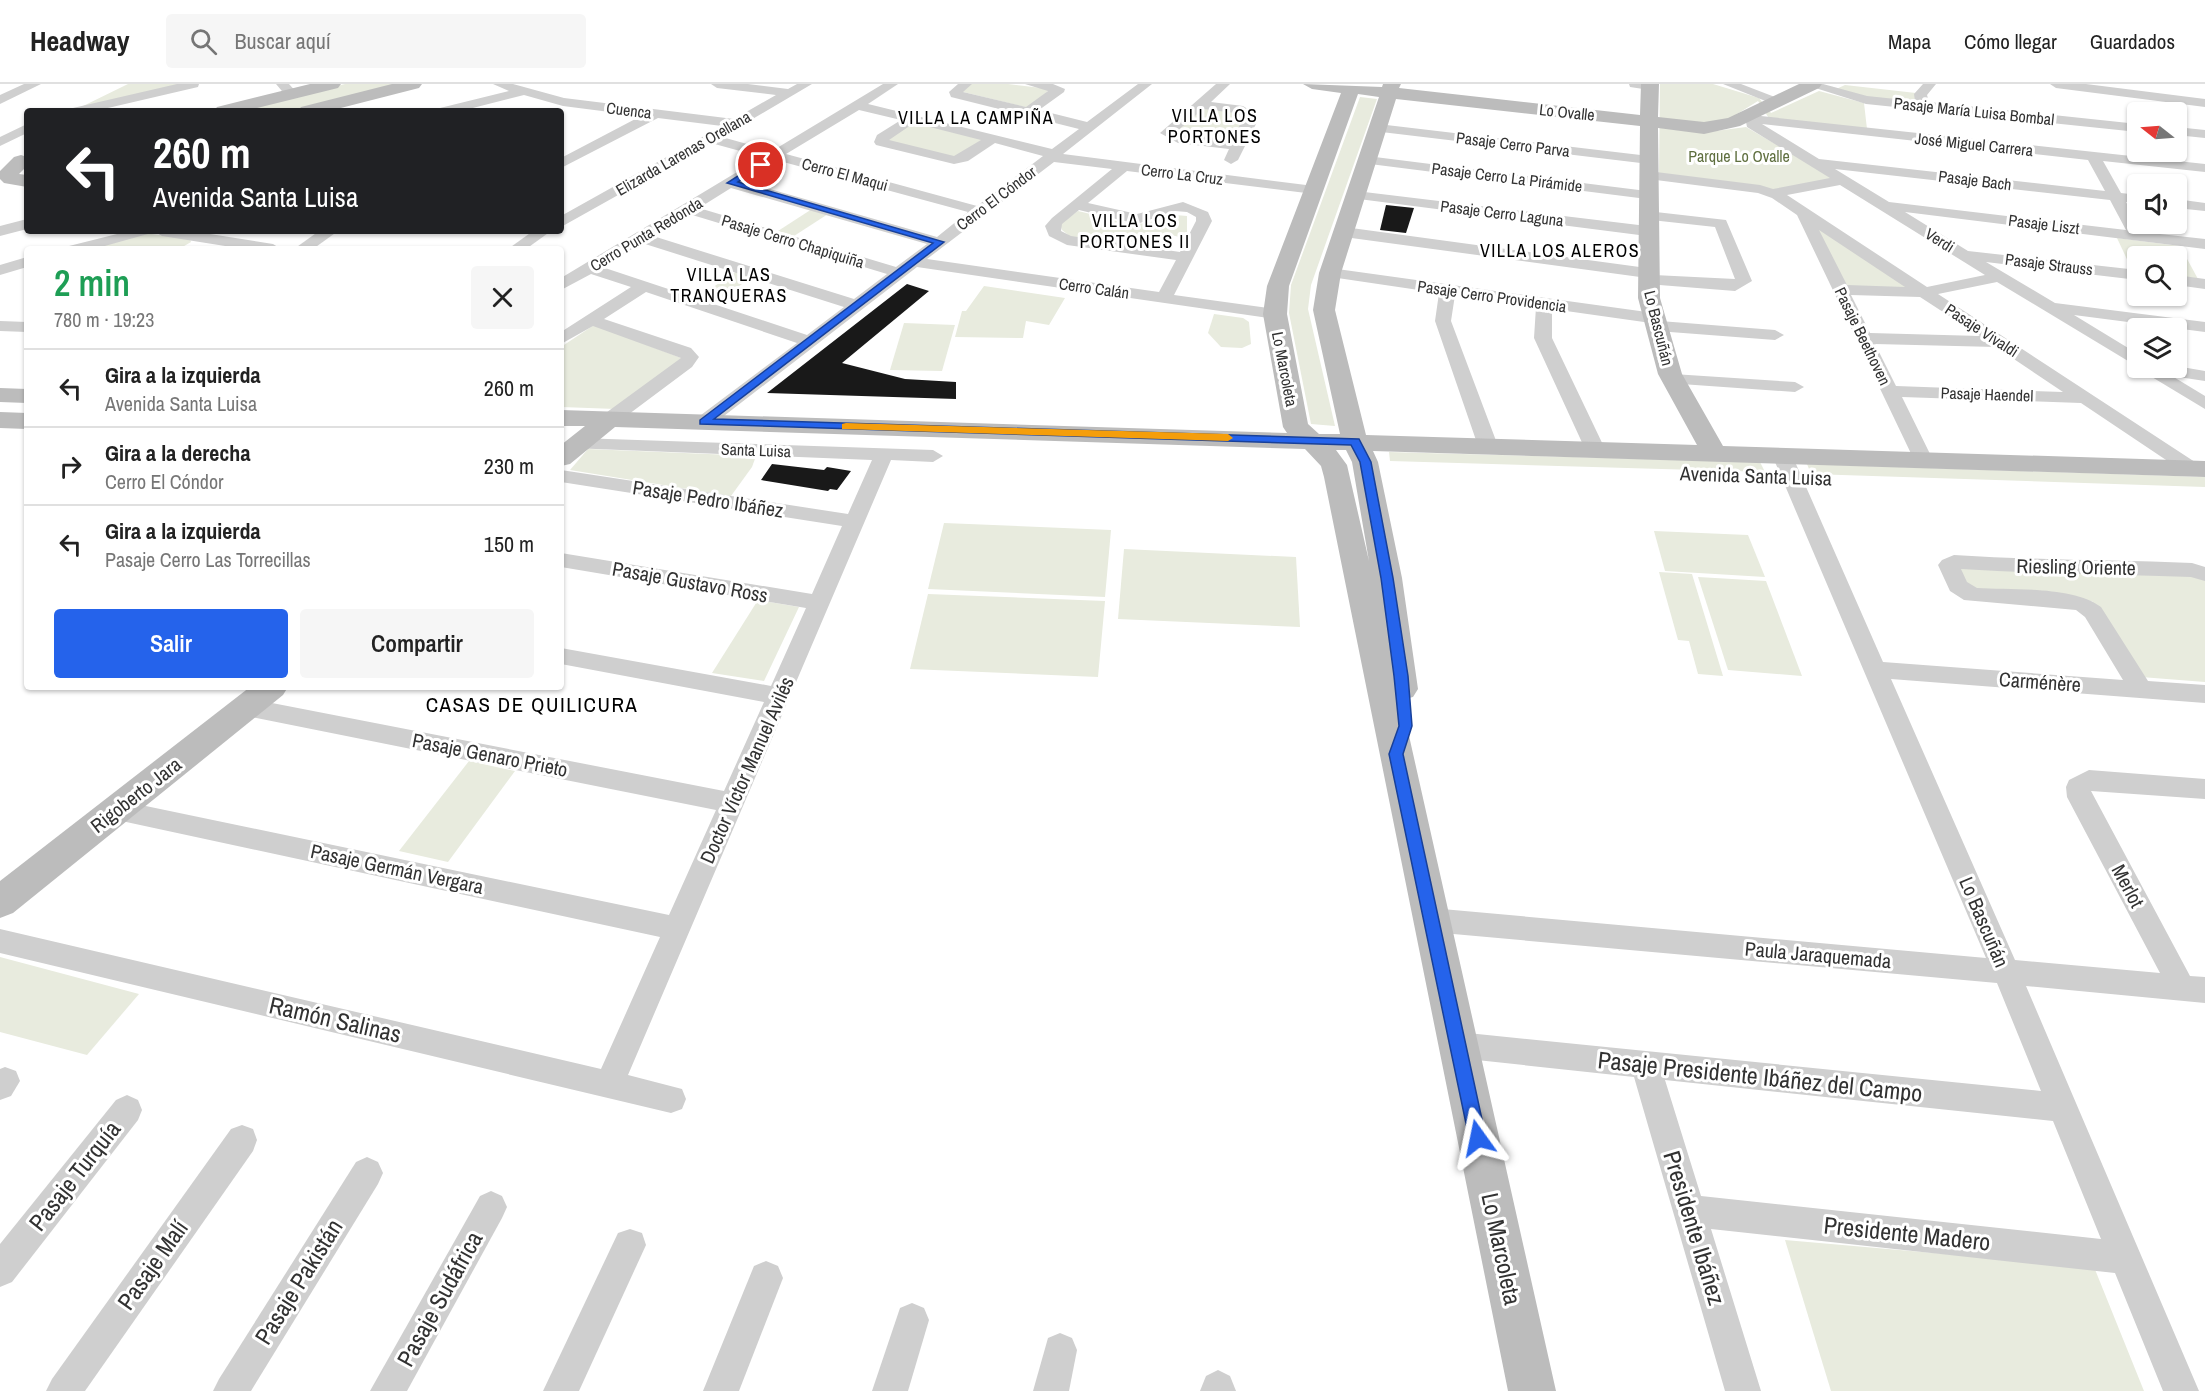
<!DOCTYPE html>
<html lang="es">
<meta charset="utf-8">
<style>
body{margin:0;font-family:"Archivo Narrow",sans-serif;background:#f6f6f6;color:#222;height:100vh;display:flex;flex-direction:column;font-size:22px;white-space:nowrap}
*{box-sizing:border-box;margin:0}
p{font-size:20px;color:#767676}
.icon{flex:none;width:33px;height:33px;fill:none;stroke:currentColor;stroke-width:2;stroke-linecap:round;stroke-linejoin:round}
.map{position:relative;flex:1;overflow:hidden}
.drawer{position:absolute;left:24px;top:162px;width:540px;height:444px;display:flex;flex-direction:column;background:#fff;border-radius:6px;box-shadow:0 2px 4px #0004}
.drawer>*{flex:none}
.top-card{position:absolute;left:24px;top:24px;width:540px;height:126px;border-radius:6px;box-shadow:0 2px 4px #0004;background:#202124;color:#fff;overflow:hidden}
.needle{width:39px;rotate:287deg}
.buttons{position:absolute;left:2127px;top:18px;display:grid;gap:12px}
.buttons a{display:grid;place-items:center;width:60px;height:60px;border-radius:6px;background:#fff;box-shadow:0 2px 4px #0004;font-size:30px}
.pin{position:absolute;display:grid;place-items:center;width:51px;height:51px;color:#fff;margin:-26px;border:3px solid #fff;border-radius:50%;box-shadow:0 2px 6px #0007}
.me{position:absolute;width:66px;margin:-33px;rotate:348deg;stroke-linejoin:round;filter:drop-shadow(0 0 4px #0008)}
.turn{display:flex;align-items:center;gap:21px;height:126px;padding:0 30px;font-size:27px}
.turn .icon{width:78px;height:78px;stroke-width:2.5}
.turn b{display:block;font-size:42px;line-height:51px}
.round{display:grid;place-items:center;flex:none;width:63px;height:63px;border-radius:6px;background:#f6f6f6}
.overview{display:flex;align-items:center;justify-content:space-between;height:102px;padding:0 30px}
h1{font-size:36px;font-weight:600;line-height:45px;color:#1e9e55}
.action{display:flex;gap:12px;margin-top:auto;padding:12px 30px}
.action a{flex:1;height:69px;border-radius:6px;background:#2563eb;color:#fff;font-size:24px;font-weight:600;line-height:69px;text-align:center}
.action a+a{background:#f6f6f6;color:#222}
ul{padding:0;list-style:none}
li{display:flex;align-items:center;gap:18px;height:78px;padding:0 30px;border-top:2px solid #e0e0e0}
li div{flex:1}
li b{display:block;font-size:22px}
li em{font-style:normal}
header{display:flex;align-items:center;gap:36px;box-sizing:border-box;height:84px;padding:0 30px;background:#fff;border-bottom:2px solid #e0e0e0}
header strong{font-size:28px}
nav{display:flex;gap:33px;margin-inline-start:auto;font-size:21px}
.search{width:420px;height:54px;background:#f6f6f6;display:flex;align-items:center;gap:15px;box-sizing:border-box;padding:0 21px;border-radius:6px;color:#767676;font-size:22px}
.map>svg:first-child{display:block}
.green{fill:#e8ebde}
.building{fill:#191919}
.lines{fill:none;stroke-linecap:round;stroke-linejoin:round}
.street{fill:#cfcfcf;fill-rule:evenodd}
.secondary{fill:#bcbcbc;fill-rule:evenodd}
.route{fill:#2563eb;stroke:#184099;stroke-width:1.5}
.slow{fill:#f59e0b}
.labels{text-anchor:middle;stroke-width:6;stroke-linejoin:round;paint-order:stroke}
.far-street-label{font-size:16px;fill:#323232;stroke:#fff}
.far-park-label{font-size:16px;fill:#5f6f3f;stroke:#fff}
.far-neighbourhood-label{font-size:18px;letter-spacing:1.5px;fill:#000;stroke:#fff}
.street-label{font-size:20px;fill:#323232;stroke:#fff}
.neighbourhood-label{font-size:21px;letter-spacing:1.5px;fill:#000;stroke:#fff}
.near-street-label{font-size:24px;fill:#323232;stroke:#fff}
</style>
<header>
<strong>Headway</strong>
<div class="search"><svg class="icon" aria-label="search" viewBox="0 0 24 24"><circle cx="10" cy="10" r="6"/><path d="M15 15l6 6"/></svg>Buscar aquí</div>
<nav><a>Mapa</a><a>Cómo llegar</a><a>Guardados</a></nav>
</header>
<div class="map">
<svg width="2205" height="1307" viewBox="0 0 2205 1307">
<rect width="100%" height="100%" fill="#fff"/>
<g class="green">
<polygon points="128,0 180,0 79,24"/>
<polygon points="345,0 404,0 297,27 236,27"/>
<polygon points="970,0 1008,0 1050,5 1029,24 959,7"/>
<polygon points="1660,0 1713,0 1759,14 1771,29 1819,7 1864,19 1867,45 1770,36 1758,17 1708,48 1746,43 1834,94 1772,106 1659,90"/>
<polygon points="1845,1 1916,9 1916,20 1864,15 1834,6"/>
<polygon points="1360,13 1377,15 1311,201 1308,225 1335,342 1311,340 1289,229 1291,201"/>
<polygon points="1197,24 1246,30 1236,59 1183,54 1172,45"/>
<polygon points="913,38 983,55 957,75 886,57"/>
<polygon points="812,125 828,130 794,152 778,147"/>
<path d="M1078,127c24,5 67,24 86,3l23,2v18l-8,3 -11,-3 -45,10 -51,-6 -10,-8 -2,-6z"/>
<polygon points="1815,140 1910,204 1842,203"/>
<polygon points="144,149 190,155 191,158 179,165 84,165"/>
<polygon points="2117,154 2180,162 2198,195 2177,192 2176,172 2138,172 2137,187 2132,186"/>
<polygon points="737,187 754,192 711,221 694,216"/>
<polygon points="984,202 1065,214 1049,241 1026,237 1023,254 955,253 962,227 966,227"/>
<polygon points="1214,230 1243,234 1249,238 1251,260 1242,264 1221,263 1208,249"/>
<polygon points="904,239 955,241 942,287 890,286"/>
<polygon points="594,241 684,275 616,325 561,323 561,263"/>
<polygon points="588,365 756,372 752,383 731,412 570,386"/>
<polygon points="1389,368 1760,378 1765,388 1390,377"/>
<polygon points="1807,380 2205,393 2205,403 1811,390"/>
<polygon points="944,439 1111,446 1105,513 928,505"/>
<polygon points="1654,447 1748,451 1765,493 1665,487"/>
<polygon points="1124,465 1296,473 1300,543 1118,535"/>
<polygon points="1954,483 2190,489 2205,496 2205,598 2141,593 2092,517 1971,508"/>
<polygon points="1659,488 1692,490 1723,592 1698,590 1689,557 1678,556"/>
<polygon points="1698,493 1766,497 1802,592 1728,586"/>
<polygon points="928,510 1105,517 1098,593 910,585"/>
<polygon points="758,516 799,523 764,597 712,589"/>
<polygon points="469,677 515,687 448,778 399,767"/>
<polygon points="0,873 139,910 87,971 0,948"/>
<polygon points="1785,1156 2094,1183 2144,1307 1831,1307"/>
</g>
<g class="building">
<polygon points="1386,121 1414,124 1406,149 1380,146"/>
<polygon points="907,200 929,207 842,279 905,295 956,298 956,315 767,309"/>
<polygon points="772,380 824,386 827,383 851,387 837,406 830,405 828,407 761,396"/>
</g>
<g class="lines">
<g class="street">
<polygon points="24,0 41,0 0,20 0,11"/>
<polygon points="177,0 199,0 198,3 95,27 71,27 73,24"/>
<polygon points="276,0 289,0 298,10 297,13 287,13"/>
<path d="M493,0h20l51,14 170,21 42,-24 -59,-7 -6,-4h37l40,5 9,-5h15l-90,53 50,14 111,-67h15l-30,20 184,45 27,-20 -128,-32 -2,-5 9,-8h14l-9,8 63,15 22,-16 -23,-7h28l12,5 -1,3 -25,18 48,12 51,-38h14l-89,70 251,32 7,4 -7,4 -187,-23 -39,32 49,11 46,-12 25,10 4,9 -38,74 101,14 6,1 2,4 -2,4 -6,1 -358,-52 -206,159 -7,2 -9,-6 2,-4 100,-75 -151,-51 -42,27 87,29 8,9 -7,10 -75,56h-14l-2,-4 2,-4 78,-57 -88,-32 -32,18v-12l70,-45 -40,-13 -30,16v-12l201,-121 -51,-14 -150,84v-11l161,-90 -64,-8 -97,50v-10l80,-42 -78,-10 -39,-11 -63,16h-23l2,-3 69,-17zM859,26l42,10 -24,15 -3,7 2,3 78,19 14,-3 27,-18 48,13 -66,50 -191,-52zM914,39l67,17 -27,16 -65,-16zM776,76l192,52 -31,25 -195,-56zM1054,78l58,7 -60,49 -7,8 4,10 18,9 109,15 -17,32 -232,-33zM731,104l196,56 -31,23 -197,-59zM1079,126l58,14 38,-13 12,1 9,5v4l-16,31 -109,-16 -10,-5 1,-7zM689,130l198,60 -33,25 -201,-63zM642,159l202,64 -37,28 -205,-68z"/>
<path d="M1216,0h14l-19,18 32,4 14,9v7l-19,38 -7,4 -7,-4 5,-11 -51,-6 -18,-10zM1203,25l32,4 8,4 -10,24 -57,-9z"/>
<polygon points="1629,0 1655,0 1656,2 1650,6 1630,3"/>
<polygon points="1723,0 1741,0 1785,17 1778,21 1773,20"/>
<polygon points="1823,0 1867,12 1915,17 1914,10 1923,0 1936,0 1927,11 1929,18 2138,40 2138,48 1866,20 1806,1"/>
<polygon points="2050,0 2086,0 2205,15 2205,23 2056,4"/>
<path d="M1742,30l463,50v8l-102,-11 18,32 17,2v8l-12,-1 16,30 63,7v10l-300,-37 63,39 170,19v10l-152,-18 69,41 150,19v10l-131,-17 64,39v13l-141,-85 -59,12 260,170 3,4 -3,4h-14l-103,-69 -179,-6 31,63 -10,6 -7,-2 -119,-249 -25,-17 -14,-5 -110,-14 -7,-4 7,-4 112,14 13,4 57,-11 -83,-51 -1,-5 -9,-1v-6zM1762,40l326,36 17,31 -286,-32zM1835,85l275,31 16,30 -237,-28zM1840,101l145,90 -58,12 -140,-92zM1819,146l86,57 -58,-2zM1851,211l69,2 60,39 -110,-3zM1875,260l121,3 67,45 -167,-6z"/>
<polygon points="27,40 27,49 0,62 0,53"/>
<polygon points="1378,40 1649,72 1656,76 1649,80 1373,47 1373,41"/>
<polygon points="2176,43 2205,46 2205,54 2176,51"/>
<polygon points="1367,72 1647,107 1654,111 1647,115 1362,79 1360,76"/>
<polygon points="1356,107 1647,142 1655,147 1647,152 1351,114 1349,111 1351,108"/>
<polygon points="2176,115 2205,119 2205,127 2176,124"/>
<polygon points="1647,127 1726,136 1752,197 1735,207 1647,200 1641,198 1640,193 1344,153 1336,148 1344,143 1647,184 1653,186 1654,191 1735,195 1715,143 1642,135 1639,132 1642,129"/>
<polygon points="27,135 27,145 0,152 0,142"/>
<polygon points="129,147 191,147 273,160 281,165 244,165 162,152 155,148 94,165 67,165 69,162"/>
<polygon points="319,147 338,147 313,165 294,165"/>
<polygon points="533,147 551,147 526,165 508,165"/>
<polygon points="27,173 27,183 0,191 0,181"/>
<polygon points="1330,184 1654,229 1660,230 1662,234 1660,237 1775,246 1784,251 1775,256 1657,247 1651,246 1649,242 1651,239 1552,225 1552,254 1605,365 1595,371 1585,365 1534,254 1536,223 1455,211 1451,237 1498,362 1488,368 1478,362 1435,237 1439,209 1324,192 1322,189"/>
<polygon points="2176,191 2205,195 2205,205 2176,201"/>
<polygon points="0,237 27,238 27,248 0,247"/>
<polygon points="2176,282 2205,287 2205,297 2172,292 2205,312 2205,325 2137,284"/>
<polygon points="1673,290 1795,298 1804,303 1795,308 1667,299 1664,295"/>
<polygon points="578,354 933,366 943,372 933,378 891,376 628,991 682,1005 686,1015 682,1025 671,1029 0,869 0,845 601,985 660,853 117,736 108,733 104,726 108,719 117,716 669,831 716,726 246,632 238,629 234,623 238,617 246,614 724,707 764,618 561,580 561,564 771,602 806,524 561,483 561,469 812,510 842,442 561,398 561,386 848,430 872,376 571,364 569,360"/>
<path d="M1782,365l10,6 91,207 240,18 -38,-63 -9,-7 -112,-10 -14,-9 -12,-26 4,-5 12,-5c79,5 158,5 238,8l13,4v14l-14,-4c-77,-3 -153,-3 -230,-8l6,13 10,6c34,2 97,-2 124,19l47,74 57,4v18l-314,-24 124,281 145,13 -93,-176 -1,-10 3,-7 20,-10 116,9v20l-114,-8 99,185 15,1v26l-179,-17 173,405h-36l-48,-118 -404,-44 50,162h-36l-91,-314 -176,-19 -10,-3 -5,-10 5,-10 10,-3 583,59 -44,-108 -566,-51 -10,-4 -4,-8 4,-8 10,-4 555,50 -214,-503zM1665,996l388,41 48,118 -400,-43z"/>
<polygon points="5,983 16,987 20,997 11,1012 0,1016 0,985"/>
<polygon points="127,1011 138,1016 142,1026 138,1036 12,1198 0,1203 0,1160 116,1016"/>
<polygon points="242,1041 253,1045 257,1056 253,1067 85,1307 46,1307 52,1295 231,1045"/>
<polygon points="367,1073 378,1078 383,1089 378,1100 251,1307 213,1307 219,1295 356,1078"/>
<polygon points="491,1107 502,1112 507,1123 502,1134 407,1307 370,1307 480,1112"/>
<polygon points="630,1145 642,1149 646,1161 579,1307 543,1307 618,1149"/>
<polygon points="766,1177 778,1182 783,1194 739,1307 703,1307 754,1182"/>
<polygon points="912,1219 924,1224 929,1236 908,1307 872,1307 900,1224"/>
<polygon points="1060,1249 1072,1254 1077,1266 1069,1307 1033,1307 1048,1254"/>
<polygon points="1218,1286 1230,1292 1236,1307 1200,1307 1206,1292"/>
</g>
<g class="secondary">
<polygon points="310,0 341,0 338,4 245,27 214,27 217,23"/>
<polygon points="392,0 422,0 419,4 329,27 298,27 301,23"/>
<path d="M1303,0l79,3 1,-3h18l-2,4 241,27 1,-31h18l-1,33 46,5 24,-4 71,-34h23l-3,4 -79,38 -36,8 -46,-6 2,170 22,76 41,72 482,15v16l-832,-26 5,11 24,116 16,111 -5,8 -12,3 155,691h-48l-184,-914 -3,-11 -16,-17 -690,-22 -45,37 -9,2v-21l24,-19h-24v-16l726,23 -4,-6 -20,-113 4,-28 74,-193 -29,-4zM1358,10l21,3 -60,176 -6,37 27,124h-21l-11,-10 -21,-110 2,-28zM1396,15l244,27 -2,172 20,76 39,71 -331,-10 -31,-125 6,-37zM1336,366h10l6,12 17,99 -22,-96z"/>
<polygon points="21,71 27,73 27,82 19,90 27,91 27,103 4,99 0,95 0,87 14,73"/>
<polygon points="0,304 27,305 27,319 0,318"/>
<polygon points="0,328 27,329 27,345 0,344"/>
<polygon points="250,603 288,603 283,611 13,829 0,834 0,797"/>
</g>
</g>
<polygon class="route" points="758,79 765,81 738,98 944,158 714,335 1359,355 1371,378 1393,494 1408,592 1412,642 1403,670 1486,1054 1484,1060 1478,1062 1471,1060 1469,1054 1389,670 1399,642 1394,592 1381,494 1360,378 1351,361 700,340 700,336 933,159 727,99"/>
<polygon class="slow" points="846,339 1228,350 1233,354 1228,357 842,345 842,340"/>
<g class="labels">
<g class="far-street-label">
<text transform="translate(629 26) rotate(7)" y="6">Cuenca</text>
<text transform="translate(1974 27) rotate(6)" y="6">Pasaje María Luisa Bombal</text>
<text transform="translate(1567 28) rotate(6)" y="6">Lo Ovalle</text>
<text transform="translate(1513 60) rotate(7)" y="6">Pasaje Cerro Parva</text>
<text transform="translate(1974 60) rotate(6)" y="6">José Miguel Carrera</text>
<text transform="translate(683 69) rotate(-30)" y="6">Elizarda Larenas Orellana</text>
<text transform="translate(845 90) rotate(15)" y="6">Cerro El Maqui</text>
<text transform="translate(1182 90) rotate(7)" y="6">Cerro La Cruz</text>
<text transform="translate(1507 93) rotate(7)" y="6">Pasaje Cerro La Pirámide</text>
<text transform="translate(1975 96) rotate(7)" y="6">Pasaje Bach</text>
<text transform="translate(996 114) rotate(-37)" y="6">Cerro El Cóndor</text>
<text transform="translate(1502 129) rotate(7)" y="6">Pasaje Cerro Laguna</text>
<text transform="translate(2044 140) rotate(7)" y="6">Pasaje Liszt</text>
<text transform="translate(646 150) rotate(-31)" y="6">Cerro Punta Redonda</text>
<text transform="translate(1940 156) rotate(32)" y="6">Verdi</text>
<text transform="translate(793 157) rotate(17)" y="6">Pasaje Cerro Chapiquiña</text>
<text transform="translate(2049 180) rotate(7)" y="6">Pasaje Strauss</text>
<text transform="translate(1094 204) rotate(8)" y="6">Cerro Calán</text>
<text transform="translate(1492 212) rotate(8)" y="6">Pasaje Cerro Providencia</text>
<text transform="translate(1659 244) rotate(76)" y="6">Lo Bascuñán</text>
<text transform="translate(1982 246) rotate(33)" y="6">Pasaje Vivaldi</text>
<text transform="translate(1863 252) rotate(64)" y="6">Pasaje Beethoven</text>
<text transform="translate(1285 285) rotate(79)" y="6">Lo Marcoleta</text>
<text transform="translate(1987 310) rotate(2)" y="6">Pasaje Haendel</text>
<text transform="translate(756 366) rotate(2)" y="6">Santa Luisa</text>
</g>
<g class="far-park-label">
<text x="1739" y="78">Parque Lo Ovalle</text>
</g>
<g class="far-neighbourhood-label">
<text x="1215" y="38">VILLA LOS<tspan x="1215" dy="21">PORTONES</tspan></text>
<text x="976" y="40">VILLA LA CAMPIÑA</text>
<text x="1135" y="143">VILLA LOS<tspan x="1135" dy="21">PORTONES II</tspan></text>
<text x="1560" y="173">VILLA LOS ALEROS</text>
<text x="729" y="197">VILLA LAS<tspan x="729" dy="21">TRANQUERAS</tspan></text>
</g>
<g class="street-label">
<text transform="translate(1756 392) rotate(2)" y="7">Avenida Santa Luisa</text>
<text transform="translate(708 415) rotate(9)" y="7">Pasaje Pedro Ibáñez</text>
<text transform="translate(2076 483) rotate(1)" y="7">Riesling Oriente</text>
<text transform="translate(690 498) rotate(10)" y="7">Pasaje Gustavo Ross</text>
<text transform="translate(2040 598) rotate(4)" y="7">Carménère</text>
<text transform="translate(490 671) rotate(11)" y="7">Pasaje Genaro Prieto</text>
<text transform="translate(747 686) rotate(-66)" y="7">Doctor Víctor Manuel Avilés</text>
<text transform="translate(136 711) rotate(-38)" y="7">Rigoberto Jara</text>
<text transform="translate(397 785) rotate(12)" y="7">Pasaje Germán Vergara</text>
<text transform="translate(2128 802) rotate(62)" y="7">Merlot</text>
<text transform="translate(1984 838) rotate(67)" y="7">Lo Bascuñán</text>
<text transform="translate(1818 871) rotate(5)" y="7">Paula Jaraquemada</text>
</g>
<g class="neighbourhood-label">
<text x="532" y="628">CASAS DE QUILICURA</text>
</g>
<g class="near-street-label">
<text transform="translate(335 936) rotate(13)" y="8">Ramón Salinas</text>
<text transform="translate(1760 993) rotate(6)" y="8">Pasaje Presidente Ibáñez del Campo</text>
<text transform="translate(75 1092) rotate(-52)" y="8">Pasaje Turquía</text>
<text transform="translate(1694 1144) rotate(73)" y="8">Presidente Ibáñez</text>
<text transform="translate(1907 1150) rotate(6)" y="8">Presidente Madero</text>
<text transform="translate(1501 1165) rotate(78)" y="8">Lo Marcoleta</text>
<text transform="translate(153 1181) rotate(-55)" y="8">Pasaje Malí</text>
<text transform="translate(299 1198) rotate(-58)" y="8">Pasaje Pakistán</text>
<text transform="translate(440 1215) rotate(-61)" y="8">Pasaje Sudáfrica</text>
</g>
</g>
</svg>
<div class="buttons">
<a><svg class="needle" viewBox="-14 -14 28 28"><path d="M0-13l5 13h-10z" fill="#e53935"/><path d="M0 13l5-13h-10z" fill="#767676"/></svg></a>
<a><svg class="icon" aria-label="sound" viewBox="0 0 24 24"><path d="M4 9h4l5-4v14l-5-4H4zM17 9q2 3 0 6"/></svg></a>
<a><svg class="icon" aria-label="search" viewBox="0 0 24 24"><circle cx="10" cy="10" r="6"/><path d="M15 15l6 6"/></svg></a>
<a><svg class="icon" aria-label="layers" viewBox="0 0 24 24"><path d="M12 4l9 5-9 5-9-5zM3 14l9 5 9-5"/></svg></a>
</div>
<div class="pin" style="left:761px;top:81px;background:#d93025"><svg class="icon" aria-label="arrive" viewBox="0 0 24 24"><path d="M6 21V4h12l-3 4 3 4H6"/></svg></div>
<svg class="me" style="left:1478px;top:1054px" viewBox="-20 -20 40 40"><path d="M0-17L14 15 0 8-14 15z" fill="#2563eb" stroke="#fff" stroke-width="4"/></svg>
<div class="top-card">
<div class="turn"><svg class="icon" aria-label="left" viewBox="0 0 24 24"><path d="M17 20v-9H6M10 6l-5 5 5 5"/></svg><div><b>260 m</b>Avenida Santa Luisa</div></div>
</div>
<section class="drawer">
<div class="overview"><div><h1>2 min</h1><p>780 m · 19:23</p></div><a class="round"><svg class="icon" aria-label="close" viewBox="0 0 24 24"><path d="M6 6l12 12M18 6L6 18"/></svg></a></div>
<ul>
<li><svg class="icon" aria-label="left" viewBox="0 0 24 24"><path d="M17 20v-9H6M10 6l-5 5 5 5"/></svg><div><b>Gira a la izquierda</b><p>Avenida Santa Luisa</p></div><em>260 m</em></li>
<li><svg class="icon" aria-label="right" viewBox="0 0 24 24"><path d="M7 20v-9h11M14 6l5 5-5 5"/></svg><div><b>Gira a la derecha</b><p>Cerro El Cóndor</p></div><em>230 m</em></li>
<li><svg class="icon" aria-label="left" viewBox="0 0 24 24"><path d="M17 20v-9H6M10 6l-5 5 5 5"/></svg><div><b>Gira a la izquierda</b><p>Pasaje Cerro Las Torrecillas</p></div><em>150 m</em></li>
</ul>
<div class="action"><a>Salir</a><a>Compartir</a></div>
</section>
</div>
